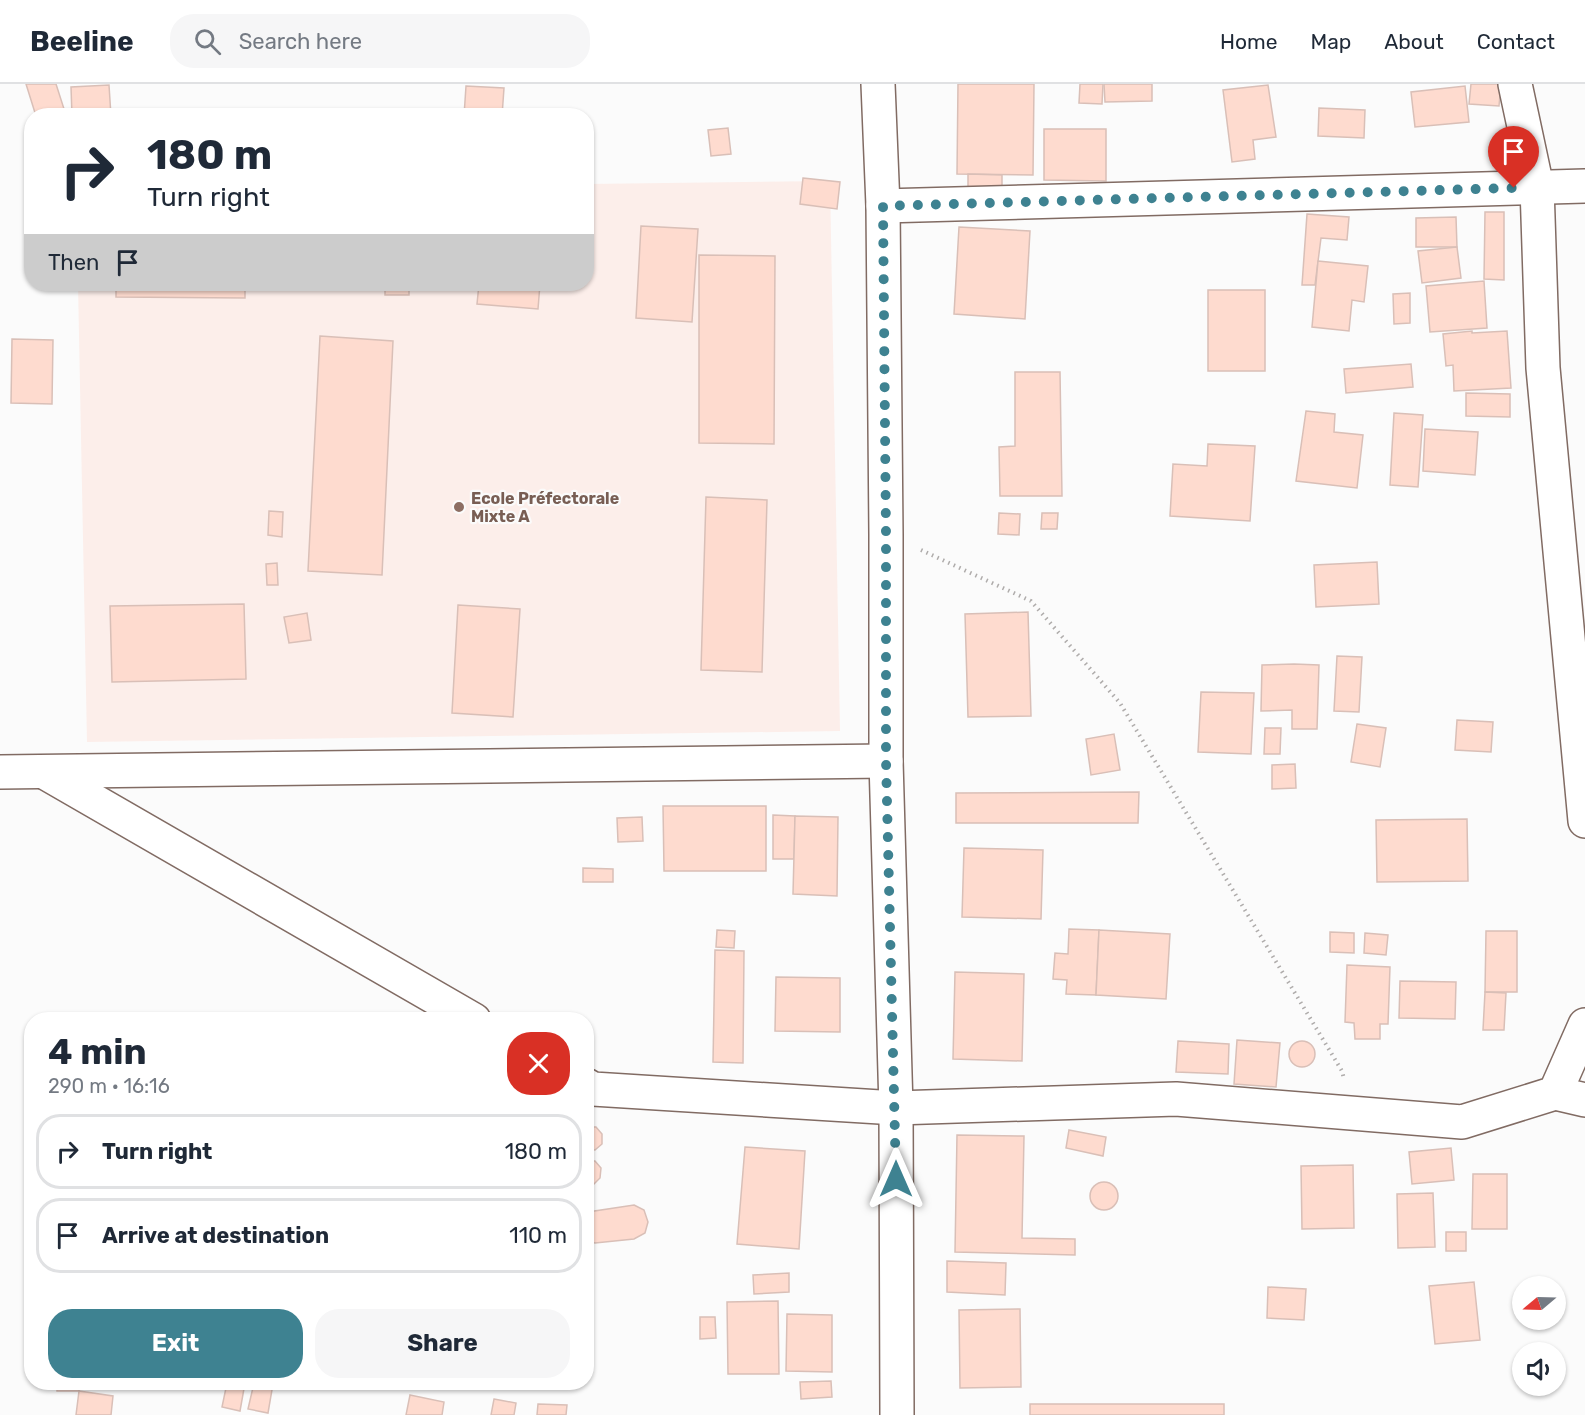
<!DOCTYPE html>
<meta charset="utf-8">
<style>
body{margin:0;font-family:Rubik,sans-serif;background:#f6f6f7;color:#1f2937;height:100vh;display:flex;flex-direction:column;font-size:22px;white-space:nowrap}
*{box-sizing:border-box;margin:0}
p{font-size:20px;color:#747a83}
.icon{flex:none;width:33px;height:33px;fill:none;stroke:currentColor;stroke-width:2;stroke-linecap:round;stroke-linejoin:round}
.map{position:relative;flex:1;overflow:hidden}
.drawer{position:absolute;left:24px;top:928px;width:570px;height:378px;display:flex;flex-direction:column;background:#fff;border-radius:24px;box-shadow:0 2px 4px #0004}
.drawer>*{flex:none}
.guide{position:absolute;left:24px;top:24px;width:570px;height:183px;border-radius:24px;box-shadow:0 2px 4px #0004;background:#fff;color:#1f2937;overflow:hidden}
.needle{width:39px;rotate:251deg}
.tools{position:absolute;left:1512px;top:1192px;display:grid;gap:12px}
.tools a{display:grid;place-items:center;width:54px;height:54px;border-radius:50%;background:#fff;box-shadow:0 2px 4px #0004;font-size:30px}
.pin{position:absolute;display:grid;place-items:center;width:51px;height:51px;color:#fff;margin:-62px -26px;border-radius:50% 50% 50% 0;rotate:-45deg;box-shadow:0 0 6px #0007}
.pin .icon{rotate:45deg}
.me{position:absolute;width:66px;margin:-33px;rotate:0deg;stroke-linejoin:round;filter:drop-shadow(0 0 4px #0008)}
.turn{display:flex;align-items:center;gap:21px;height:126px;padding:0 24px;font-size:27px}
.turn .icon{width:78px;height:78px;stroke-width:2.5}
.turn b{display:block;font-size:42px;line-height:51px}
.then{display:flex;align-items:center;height:57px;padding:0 24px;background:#0003;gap:12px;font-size:22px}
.round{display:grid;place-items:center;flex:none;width:63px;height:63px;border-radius:24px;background:#f6f6f7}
.head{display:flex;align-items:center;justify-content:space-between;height:102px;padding:0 24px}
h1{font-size:36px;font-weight:700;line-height:45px}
.button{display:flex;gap:12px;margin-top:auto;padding:12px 24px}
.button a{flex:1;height:69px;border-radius:24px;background:#3e8291;color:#fff;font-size:24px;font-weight:700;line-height:69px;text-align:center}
.button a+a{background:#f6f6f7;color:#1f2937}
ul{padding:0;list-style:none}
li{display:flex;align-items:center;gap:18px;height:75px;margin:0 12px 9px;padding:0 12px;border:3px solid #e0e1e3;border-radius:24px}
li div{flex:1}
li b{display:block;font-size:22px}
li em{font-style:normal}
header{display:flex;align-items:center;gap:36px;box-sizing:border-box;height:84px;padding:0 30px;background:#fff;border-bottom:2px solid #e0e1e3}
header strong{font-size:28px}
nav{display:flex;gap:33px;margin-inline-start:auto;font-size:21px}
.search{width:420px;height:54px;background:#f6f6f7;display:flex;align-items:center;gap:15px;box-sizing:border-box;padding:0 21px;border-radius:24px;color:#747a83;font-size:22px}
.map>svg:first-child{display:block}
.built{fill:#fceeea}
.building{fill:#fedbcf;stroke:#d9bfb7;stroke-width:1.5}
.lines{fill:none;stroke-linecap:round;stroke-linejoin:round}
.minor-casing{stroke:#816b63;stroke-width:36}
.primary-casing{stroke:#816b63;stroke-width:36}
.path{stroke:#afacab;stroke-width:4;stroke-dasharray:1.5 4.5;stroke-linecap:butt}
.minor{stroke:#fff;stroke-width:33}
.primary{stroke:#fff;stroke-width:33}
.route{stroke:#3e8291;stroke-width:10;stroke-dasharray:0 18}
.education-dot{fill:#8d6e63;stroke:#fbfbfb;stroke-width:2}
.labels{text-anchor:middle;stroke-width:4.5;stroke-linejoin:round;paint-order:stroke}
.education-label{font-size:16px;font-weight:bold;fill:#785e54;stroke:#fbfbfb;text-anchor:start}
</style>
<header>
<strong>Beeline</strong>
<div class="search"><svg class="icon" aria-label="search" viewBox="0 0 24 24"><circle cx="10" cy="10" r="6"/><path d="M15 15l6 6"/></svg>Search here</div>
<nav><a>Home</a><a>Map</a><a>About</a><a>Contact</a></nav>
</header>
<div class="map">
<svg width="1585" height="1331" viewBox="0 0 1585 1331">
<rect width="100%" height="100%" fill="#fbfbfb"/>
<polygon class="built" points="830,97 840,647 87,658 78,200 586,200 587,100"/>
<g class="building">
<polygon points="26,0 56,0 65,28 56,32 36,32"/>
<polygon points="958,0 1034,0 1033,91 957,90"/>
<polygon points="1080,0 1103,0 1102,20 1079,19"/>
<polygon points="1104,0 1152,0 1152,17 1105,18"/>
<polygon points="1471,0 1501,0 1499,22 1469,20"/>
<polygon points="109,1 111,32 72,32 71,3"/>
<polygon points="1268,1 1276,53 1253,56 1255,75 1232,78 1223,6"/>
<polygon points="466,2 504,4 502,32 464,32"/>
<polygon points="1465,2 1469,38 1415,43 1411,8"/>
<polygon points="1319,24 1365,26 1364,54 1318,52"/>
<polygon points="728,44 731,70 711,72 708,46"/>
<polygon points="1044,45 1106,45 1106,97 1044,96"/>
<polygon points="968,90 1002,91 1002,106 968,105"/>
<polygon points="803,94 840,98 837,125 800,120"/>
<polygon points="1485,128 1504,128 1504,196 1484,195"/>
<polygon points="1307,130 1349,133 1347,156 1321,154 1315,201 1302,201"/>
<polygon points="1456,133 1457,163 1416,163 1416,134"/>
<polygon points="641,142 698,145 692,238 636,234"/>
<polygon points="959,143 1030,147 1025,235 954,230"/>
<polygon points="1457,163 1461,194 1422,199 1418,167"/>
<polygon points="699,171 775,172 774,360 699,359"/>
<polygon points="1318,177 1368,182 1364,218 1352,216 1349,247 1312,243"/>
<polygon points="1484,197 1487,244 1430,248 1426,202"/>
<polygon points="116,200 245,200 245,214 116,213"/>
<rect x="385" y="200" width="24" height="11"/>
<polygon points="479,200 540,200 538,225 477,220"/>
<rect x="1208" y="206" width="57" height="81"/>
<polygon points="1410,209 1410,239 1394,240 1393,210"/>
<polygon points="1472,247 1472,249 1507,247 1511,304 1454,307 1453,281 1446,282 1443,250"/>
<polygon points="320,252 393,257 382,491 308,487"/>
<polygon points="12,255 53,256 52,320 11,319"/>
<polygon points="1411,280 1413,303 1346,309 1344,285"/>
<polygon points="1015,288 1060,288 1062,412 1000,412 999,363 1015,362"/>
<polygon points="1466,309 1510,310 1510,333 1466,332"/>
<polygon points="1306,327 1335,330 1334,348 1363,351 1357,404 1296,397"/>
<polygon points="1394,329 1423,331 1418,403 1390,401"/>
<polygon points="1425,345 1478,348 1475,391 1423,387"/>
<polygon points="1208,360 1255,362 1250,437 1170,432 1173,380 1207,382"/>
<polygon points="706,413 767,416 762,588 701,586"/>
<polygon points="269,427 283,428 282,453 268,451"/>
<polygon points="999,429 1020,430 1019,451 998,450"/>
<polygon points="1042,429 1058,429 1057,445 1041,445"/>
<polygon points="1377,478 1379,520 1316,523 1314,481"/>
<polygon points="277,479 278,501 267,501 266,480"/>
<polygon points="244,520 246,595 112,598 110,522"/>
<polygon points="458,521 520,525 513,633 452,629"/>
<polygon points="1028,528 1031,632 968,633 965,530"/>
<polygon points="307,529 311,556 289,559 284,533"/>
<polygon points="1337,572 1362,573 1359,628 1334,627"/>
<polygon points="1294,580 1319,581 1317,645 1292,645 1292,626 1261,627 1262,581"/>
<polygon points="1201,608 1254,609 1251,670 1198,668"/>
<polygon points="1457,636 1493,638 1491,668 1455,666"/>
<polygon points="1357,640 1386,644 1380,683 1351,678"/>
<polygon points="1265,644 1281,644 1280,670 1264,670"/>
<polygon points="1114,650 1120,686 1091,691 1086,655"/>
<polygon points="1295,680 1296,704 1272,705 1272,681"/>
<polygon points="1139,708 1138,739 956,739 956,709"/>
<polygon points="663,722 766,722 766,787 664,787"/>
<polygon points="773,731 795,732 794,775 773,775"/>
<polygon points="795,732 838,733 837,812 793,810"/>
<polygon points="642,733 643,757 618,758 617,734"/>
<polygon points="1467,735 1468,797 1377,798 1376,736"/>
<polygon points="964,764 1043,766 1041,835 962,833"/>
<polygon points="583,784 613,785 613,798 583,798"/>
<polygon points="1069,845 1099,846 1096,911 1066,910 1067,896 1053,895 1055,869 1068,870"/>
<polygon points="717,846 735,847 734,864 716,863"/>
<polygon points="1099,846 1170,850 1166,915 1096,911"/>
<polygon points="1486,847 1517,847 1517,908 1485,908"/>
<polygon points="1330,848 1354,849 1354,869 1330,868"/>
<polygon points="1365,849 1388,851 1386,871 1364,869"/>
<polygon points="715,866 744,867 743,979 713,978"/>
<polygon points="1347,881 1390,883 1388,940 1380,940 1380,955 1355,955 1354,939 1345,938"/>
<polygon points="955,888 1024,890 1022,977 953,975"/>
<polygon points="776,893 840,894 840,948 775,947"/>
<polygon points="1400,897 1456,898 1455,935 1399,934"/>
<polygon points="1485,908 1506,909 1504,946 1483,946"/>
<polygon points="1237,956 1280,959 1276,1003 1234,1000"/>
<polygon points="1178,957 1229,960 1228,990 1176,988"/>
<circle cx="1302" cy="970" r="13"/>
<polygon points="587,1043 596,1043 602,1050 602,1060 595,1066 586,1065"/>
<polygon points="1069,1046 1106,1053 1103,1072 1066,1064"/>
<polygon points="957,1051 1024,1052 1022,1154 1075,1155 1075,1171 955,1168"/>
<polygon points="745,1063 805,1067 799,1165 737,1160"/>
<polygon points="1451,1064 1454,1096 1412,1100 1409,1068"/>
<polygon points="586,1077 595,1077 601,1084 600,1094 594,1100 586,1099"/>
<polygon points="1353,1081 1354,1144 1302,1145 1301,1082"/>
<polygon points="1473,1090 1507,1090 1507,1145 1472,1145"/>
<circle cx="1104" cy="1112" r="14"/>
<polygon points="1433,1109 1435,1163 1398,1164 1397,1110"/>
<polygon points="634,1121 644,1126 648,1138 645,1149 634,1155 595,1159 586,1157 588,1128"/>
<rect x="1446" y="1148" width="20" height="19"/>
<polygon points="947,1177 1006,1179 1005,1211 947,1208"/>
<polygon points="789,1189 789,1208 754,1210 753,1191"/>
<polygon points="1474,1198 1480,1256 1435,1260 1429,1202"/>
<polygon points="1268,1203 1306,1205 1304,1236 1267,1234"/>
<polygon points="778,1217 779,1290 728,1290 727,1218"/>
<polygon points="1020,1225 1021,1303 960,1304 959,1226"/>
<polygon points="787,1230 832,1231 832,1288 786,1287"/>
<polygon points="700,1233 715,1233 716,1254 700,1255"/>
<polygon points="831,1297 832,1313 801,1315 800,1298"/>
<polygon points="57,1299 80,1299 79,1307 57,1307"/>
<polygon points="227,1299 245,1299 240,1327 222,1323"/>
<polygon points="254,1299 273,1300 268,1329 248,1325"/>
<polygon points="79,1307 113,1312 111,1331 76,1331"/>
<polygon points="410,1311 444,1318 442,1331 406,1331"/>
<polygon points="494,1315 516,1319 514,1331 491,1331"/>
<polygon points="538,1320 567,1321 566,1331 537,1331"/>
<rect x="1030" y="1320" width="194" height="11"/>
</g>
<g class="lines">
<g class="minor-casing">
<g id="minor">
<polyline points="1515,0 1537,103 1543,284 1585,737"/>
<polyline points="883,122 1585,102"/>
<polyline points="0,688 886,677"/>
<polyline points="44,688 474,936"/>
<polyline points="586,1001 593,1005 896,1024 1176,1015 1462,1038 1555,1009 1585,941"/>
<polyline points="1555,1009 1585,1016"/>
</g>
</g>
<g class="primary-casing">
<polyline id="primary" points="878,0 883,122 886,451 886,677 896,1024 897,1331"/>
</g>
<polyline class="path" points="921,466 1031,517 1120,619 1342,987 1344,995"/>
<use href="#minor" class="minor"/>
<use href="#primary" class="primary"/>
</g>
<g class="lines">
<polyline class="route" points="896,1095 886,676 886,451 883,122 1514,104"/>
</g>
<circle class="education-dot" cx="459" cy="423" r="6"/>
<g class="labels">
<g class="education-label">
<text x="471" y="420">Ecole Préfectorale<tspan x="471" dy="18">Mixte A</tspan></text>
</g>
</g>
</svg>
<div class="tools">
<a><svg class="needle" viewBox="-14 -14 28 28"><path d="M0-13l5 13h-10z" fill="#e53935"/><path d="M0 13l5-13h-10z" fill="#747a83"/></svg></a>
<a><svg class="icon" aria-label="sound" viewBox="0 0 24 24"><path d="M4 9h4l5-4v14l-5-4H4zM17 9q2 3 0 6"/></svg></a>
</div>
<div class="pin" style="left:1514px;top:104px;background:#d93025"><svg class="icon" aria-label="arrive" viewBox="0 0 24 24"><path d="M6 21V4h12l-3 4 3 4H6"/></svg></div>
<svg class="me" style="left:896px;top:1095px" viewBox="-20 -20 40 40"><path d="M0-17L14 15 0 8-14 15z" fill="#3e8291" stroke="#fff" stroke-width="4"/></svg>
<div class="guide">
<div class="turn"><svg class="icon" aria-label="right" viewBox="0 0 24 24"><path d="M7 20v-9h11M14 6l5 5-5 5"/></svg><div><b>180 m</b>Turn right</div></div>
<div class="then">Then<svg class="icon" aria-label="arrive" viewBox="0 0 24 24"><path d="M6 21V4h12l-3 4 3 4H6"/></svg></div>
</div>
<section class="drawer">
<div class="head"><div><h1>4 min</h1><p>290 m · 16:16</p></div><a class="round" style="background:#d93025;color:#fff"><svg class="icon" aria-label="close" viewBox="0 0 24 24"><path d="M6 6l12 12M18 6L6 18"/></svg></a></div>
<ul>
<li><svg class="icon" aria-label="right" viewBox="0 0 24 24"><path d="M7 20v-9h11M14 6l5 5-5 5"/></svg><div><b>Turn right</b></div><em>180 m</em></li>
<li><svg class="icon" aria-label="arrive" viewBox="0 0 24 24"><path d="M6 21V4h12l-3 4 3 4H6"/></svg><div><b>Arrive at destination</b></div><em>110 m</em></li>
</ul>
<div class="button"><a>Exit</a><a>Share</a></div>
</section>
</div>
